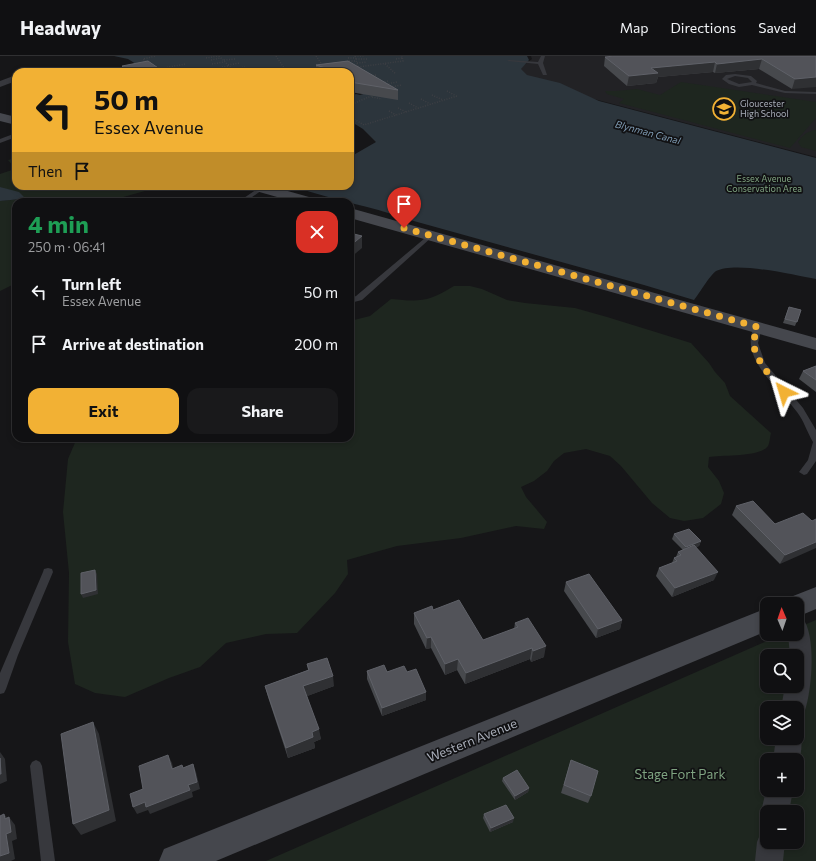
<!DOCTYPE html>
<meta charset="utf-8">
<style>
body{margin:0;font-family:Commissioner,sans-serif;background:#19191b;color:#f1f3f6;height:100vh;display:flex;flex-direction:column;font-size:15px;white-space:nowrap}
*{box-sizing:border-box;margin:0}
p{font-size:13px;color:#9c9d9f}
.icon{flex:none;width:22px;height:22px;fill:none;stroke:currentColor;stroke-width:2;stroke-linecap:round;stroke-linejoin:round}
.map{position:relative;flex:1;overflow:hidden}
.side{position:absolute;left:12px;top:142px;width:342px;height:244px;display:flex;flex-direction:column;background:#101012;border-radius:12px;box-shadow:0 2px 6px #0003,0 0 0 1px #303032}
.side>*{flex:none}
.top-card{position:absolute;left:12px;top:12px;width:342px;height:122px;border-radius:12px;box-shadow:0 2px 6px #0003,0 0 0 1px #303032;background:#f2b134;color:#111;overflow:hidden}
.needle{width:26px;rotate:358deg}
.fabs{position:absolute;left:760px;top:541px;display:grid;gap:8px}
.fabs a{display:grid;place-items:center;width:44px;height:44px;border-radius:8px;background:#101012;box-shadow:0 2px 6px #0003,0 0 0 1px #303032;font-size:20px}
.pin{position:absolute;display:grid;place-items:center;width:34px;height:34px;color:#fff;margin:-41px -17px;border-radius:50% 50% 50% 0;rotate:-45deg;box-shadow:0 0 4px #0007}
.pin .icon{rotate:45deg}
.me{position:absolute;width:44px;margin:-22px;rotate:320deg;stroke-linejoin:round;filter:drop-shadow(0 0 3px #0008)}
.turn{display:flex;align-items:center;gap:14px;height:84px;padding:0 16px;font-size:18px}
.turn .icon{width:52px;height:52px;stroke-width:2.5}
.turn b{display:block;font-size:28px;line-height:34px}
.then{display:flex;align-items:center;height:38px;padding:0 16px;background:#0003;gap:8px;font-size:15px}
.round{display:grid;place-items:center;flex:none;width:42px;height:42px;border-radius:12px;background:#19191b}
.headline{display:flex;align-items:center;justify-content:space-between;height:68px;padding:0 16px}
h1{font-size:24px;font-weight:700;line-height:30px;color:#1e9e55}
.action{display:flex;gap:8px;margin-top:auto;padding:8px 16px}
.action a{flex:1;height:46px;border-radius:12px;background:#f2b134;color:#111;font-size:16px;font-weight:700;line-height:46px;text-align:center}
.action a+a{background:#19191b;color:#f1f3f6}
ul{padding:0;list-style:none}
li{display:flex;align-items:center;gap:12px;height:52px;padding:0 16px}
li div{flex:1}
li b{display:block;font-size:15px}
li em{font-style:normal}
header{display:flex;align-items:center;gap:24px;box-sizing:border-box;height:56px;padding:0 20px;background:#101012;border-bottom:1px solid #303032}
header strong{font-size:19px}
nav{display:flex;gap:22px;margin-inline-start:auto;font-size:14px}
.map>svg:first-child{display:block}
.built{fill:#222225}
.green{fill:#1e261f;fill-rule:evenodd}
.water{fill:#2c353c}
.lines{fill:none;stroke-linecap:round;stroke-linejoin:round}
.path{stroke:#3d3f44;stroke-width:1.5;stroke-dasharray:1 1.5;stroke-linecap:butt}
.lane{fill:#37383d;fill-rule:evenodd}
.street{fill:#37383d;fill-rule:evenodd}
.secondary{fill:#45474d;fill-rule:evenodd}
.wall{fill:#47494d}
.shaded-wall{fill:#2f3033}
.building{fill:#525359;stroke:#5f6168}
.route{stroke:#f2b134;stroke-width:7;stroke-dasharray:0 12.6}
.labels{text-anchor:middle;stroke-width:3.5;stroke-linejoin:round;paint-order:stroke}
.far-poi-label{font-size:9px;fill:#a8adb8;stroke:#111113;text-anchor:start}
.far-park-label{font-size:9px;fill:#7fa381;stroke:#111113}
.far-water-label{font-size:10px;font-style:italic;fill:#7f9bb3;stroke:#111113}
.near-street-label{font-size:13px;fill:#a8adb8;stroke:#111113}
.near-park-label{font-size:13px;fill:#7fa381;stroke:#111113}
</style>
<header>
<strong>Headway</strong>
<nav><a>Map</a><a>Directions</a><a>Saved</a></nav>
</header>
<div class="map">
<svg width="816" height="805" viewBox="0 0 816 805">
<rect width="100%" height="100%" fill="#161618"/>
<polygon class="built" points="531,0 809,0 816,4 816,101 594,43 520,18 521,11 532,3"/>
<g class="green">
<polygon points="681,26 816,46 816,62 790,92 619,47 624,43 607,38 605,35 616,35 637,33 660,39"/>
<path d="M816,74v21l-15,-4 -3,-5c5,-7 9,-11 18,-12z"/>
<polygon points="16,102 16,130 182,130 180,132 169,135 145,135 105,146 16,146 16,227 0,235 0,145 21,143 24,141 0,131 0,118 12,114 14,111 8,104"/>
<path d="M454,230h16l12,3 25,11 18,3 50,5 32,9 84,26 18,20 6,9 10,11 5,13 41,37c-1,3 -1,9 -3,13 -7,11 -46,9 -59,11l-1,10 11,14 5,12 -3,11 -18,14 -19,3 -14,-3 -18,-15 -31,-37 -11,-10 -24,-7 -22,4 -10,8 -7,10 -13,10 -13,6 5,10 21,25 -3,7 -28,-3 -55,12 -64,8 -50,14 1,14 -13,19 -38,40 -31,1 -40,9 -26,24 -31,11 -44,19 -30,-4 -20,-9 -7,-42 1,-69 -6,-61 5,-53 9,-21h273v-117l20,-5 21,-17c29,3 37,3 63,-13z"/>
<path d="M816,564v241h-550l517,-227h14v-6zM767,600h30v30h-30zM767,652h30v30h-30zM767,704h30v30h-30zM767,756h30v30h-30z"/>
</g>
<g class="water">
<path d="M114,0h413l2,4 -8,9 6,6 33,8 39,18 217,57v121c-23,-4 -80,-18 -100,-8 -6,4 -17,23 -22,29l-50,-15 -241,-67c-33,-12 -65,-17 -99,-28l2,-4h44v-29l26,-15 -13,-13 -13,-8v-24l6,-3 4,1 20,-6 -27,-19 -30,2h-174l-21,-13z"/>
<polygon points="0,131 19,136 24,141 21,143 0,145"/>
</g>
<g class="lines">
<g class="path">
<polyline points="219,0 235,16"/>
<polyline points="276,0 286,15"/>
<polyline points="316,0 323,10"/>
<polyline points="355,0 358,11 355,11"/>
<polyline points="355,0 365,0"/>
<polyline points="206,2 219,0"/>
<polyline points="348,2 356,2"/>
<polyline points="356,3 368,3"/>
<polyline points="396,3 402,2"/>
<polyline points="211,4 220,2"/>
<polyline points="224,4 235,3"/>
<polyline points="349,5 356,5"/>
<polyline points="148,7 143,3 156,0"/>
<polyline points="357,7 367,6"/>
<polyline points="212,8 224,6"/>
<polyline points="385,8 396,18"/>
<polyline points="228,9 240,7"/>
<polyline points="358,11 403,5 402,0"/>
<polyline points="217,12 228,10"/>
<polyline points="157,13 186,8"/>
<polyline points="232,13 245,11"/>
<polyline points="220,16 232,14"/>
<polyline points="245,16 249,15"/>
<polyline points="287,16 318,11"/>
<polyline points="370,20 376,19"/>
<polyline points="382,26 388,25"/>
<polyline points="386,28 397,26"/>
<polyline points="390,31 402,29"/>
<polyline points="447,35 456,40"/>
<polyline points="432,39 443,44"/>
<polyline points="372,41 382,43"/>
<polyline points="421,43 430,48"/>
<polyline points="409,47 418,52"/>
<polyline points="350,49 376,38"/>
<polyline points="398,52 406,56"/>
<polyline points="389,55 396,59"/>
<polyline points="350,61 364,69 457,40"/>
</g>
<g class="lane">
<polygon points="541,0 545,0 543,7 547,19 543,19 538,8 507,5 509,4 538,6"/>
<path d="M735,18l16,2 6,5 -1,2 29,8 31,1v2l-31,-1 -33,-8 -13,2 -10,-3 -7,-5 4,-4zM735,20l13,2 4,4 -13,2 -12,-5z"/>
<polygon points="16,77 16,81 0,87 0,83"/>
<polygon points="260,131 265,132 245,146 238,146"/>
<polygon points="431,177 434,179 433,180 362,244 350,247 350,243 356,240"/>
<path d="M755,269h3l4,2 -4,16 7,20 38,45 13,22v31l-9,13 -3,1 -5,-3 9,-12 5,-18c-6,-10 -9,-21 -16,-30 -17,-24 -60,-54 -42,-87z"/>
<polygon points="48,512 52,513 53,516 18,599 6,633 4,637 0,638 0,617 43,516 44,513"/>
<polygon points="36,704 40,706 42,710 55,805 41,805 30,710 32,706"/>
</g>
<g class="street">
<polygon points="16,19 16,25 0,31 0,25"/>
<path d="M797,563l8,3c11,20 7,73 -2,94l-6,2v-10h-16l4,-22h12v-30h-7l-2,-22h9z"/>
<path d="M797,673c7,9 5,25 0,36v-5h-24l3,-22h21z"/>
<polygon points="767,730 767,734 793,734 789,756 767,756 767,766 761,756"/>
<polygon points="767,774 767,786 785,786 783,805 755,805 757,786 761,776"/>
</g>
<g class="secondary">
<polygon points="0,57 16,61 16,69 0,65"/>
<polygon points="247,130 270,130 316,143 318,146 295,146 249,133"/>
<polygon points="350,152 816,282 816,294 350,162"/>
<polygon points="816,531 816,553 797,561 797,548 785,548 788,542"/>
<polygon points="767,552 767,575 216,805 159,805 164,793"/>
</g>
</g>
<g class="wall">
<polygon points="816,0 792,33 759,13 715,17 713,16 658,21 656,27 627,30 604,10 605,1"/>
<polygon points="348,5 398,34 398,44 350,36 350,16 316,16 316,9"/>
<polygon points="122,10 164,16 124,16"/>
<polygon points="789,251 801,254 795,270 783,267"/>
<polygon points="816,310 816,336 799,323 803,315"/>
<polygon points="736,450 775,468 812,465 780,508 732,459"/>
<polygon points="674,478 701,485 699,490 696,491 714,524 672,541 656,520 659,512 672,507 674,502 676,501 678,496 683,494 672,483"/>
<polygon points="566,526 622,564 620,573 596,582 564,535"/>
<polygon points="433,554 483,584 514,573 515,567 544,601 531,606 530,603 465,628 457,614 445,619 431,592 426,593 414,568 414,557"/>
<polygon points="307,608 334,630 307,640 321,683 314,686 315,692 288,702 268,641 265,630 308,614"/>
<polygon points="367,615 407,616 426,644 382,660 367,623"/>
<polygon points="571,704 591,740 588,747 561,737"/>
<polygon points="503,722 529,732 528,736 515,744 502,725"/>
<polygon points="484,758 513,766 490,776 483,762"/>
</g>
<g class="shaded-wall">
<polygon points="762,3 759,13 715,17 717,8"/>
<polygon points="715,6 713,16 658,21 656,27 627,30 629,20 651,12"/>
<polygon points="816,21 816,31 792,33 795,23"/>
<polygon points="362,180 362,192 350,202 350,190"/>
<polygon points="701,485 699,490 684,495 686,491"/>
<polygon points="816,486 816,492 780,508 785,499"/>
<polygon points="95,514 97,518 98,538 83,542 81,538"/>
<polygon points="718,516 714,524 672,541 675,532"/>
<polygon points="622,564 620,573 596,582 598,573"/>
<polygon points="431,581 431,592 426,593 427,582"/>
<polygon points="546,590 544,601 531,606 533,595"/>
<polygon points="532,592 530,603 465,628 466,617"/>
<polygon points="458,603 457,614 445,619 445,608"/>
<polygon points="333,620 334,630 305,641 303,630"/>
<polygon points="426,636 426,644 382,660 382,652"/>
<polygon points="93,666 99,678 116,765 81,779 73,768"/>
<polygon points="319,673 321,683 314,686 315,692 288,702 286,692 312,676"/>
<polygon points="0,696 5,703 7,725 0,728"/>
<polygon points="168,699 172,707 175,720 172,713"/>
<polygon points="193,708 196,716 200,733 192,736 193,741 150,758 148,754 137,758 133,751 188,729"/>
<polygon points="529,732 528,736 515,744 515,740"/>
<polygon points="4,758 10,765 9,761 15,769 17,783 12,785 15,803 11,805 0,805 0,800 6,778"/>
<polygon points="514,762 513,766 490,776 491,772"/>
</g>
<g class="building">
<polygon points="614,0 816,0 816,21 795,23 762,3 717,8 715,6 651,12 658,17 629,20 605,1"/>
<polygon points="148,5 164,16 129,16 122,10"/>
<polygon points="348,5 398,34 350,26 350,22 353,21 350,20 350,16 338,16 316,9"/>
<polygon points="350,177 362,180 350,190"/>
<polygon points="789,251 801,254 797,266 785,263"/>
<polygon points="816,310 816,324 803,315"/>
<polygon points="753,445 775,468 803,457 812,465 816,463 816,486 785,499 736,450"/>
<polygon points="689,473 701,485 686,491 674,478"/>
<polygon points="694,489 718,516 675,532 659,512 677,505 674,502 681,499 678,496"/>
<polygon points="95,514 96,534 81,538 81,517"/>
<polygon points="589,518 622,564 598,573 566,526"/>
<polygon points="459,544 483,584 518,571 515,567 528,562 546,590 533,595 532,592 466,617 458,603 445,608 431,581 427,582 414,557 432,550 433,554"/>
<polygon points="327,602 333,620 303,630 319,673 312,676 313,681 286,692 265,630 309,614 307,608"/>
<polygon points="384,609 387,616 404,610 407,616 416,613 426,636 382,652 367,615"/>
<polygon points="93,666 109,754 73,768 61,678"/>
<polygon points="168,699 172,713 182,709 183,712 193,708 197,726 188,729 190,734 146,751 145,746 133,751 130,738 143,733 139,710"/>
<polygon points="0,702 1,718 0,718"/>
<polygon points="571,704 598,715 591,740 564,729"/>
<polygon points="517,714 529,732 515,740 503,722"/>
<polygon points="506,749 514,762 491,772 484,758"/>
<polygon points="4,758 5,763 9,761 11,776 6,778 9,797 0,800 0,760"/>
</g>
<g class="lines">
<path class="route" d="M404,172l354,99c-2,5 -4,10 -4,15 -2,15 21,40 30,50"/>
</g>
<defs>
<g id="school-ring" transform="scale(1.15)"><circle r="9.5" fill="#111113" stroke="#f2b134" stroke-width="1.5"/><path d="M0-5L7-2L0 1L-7-2ZM-4 1L0 2.5L4 1V4Q0 6-4 4Z" fill="#f2b134"/></g>
</defs>
<g fill-rule="evenodd">
<use href="#school-ring" x="724" y="53"/>
</g>
<g class="labels">
<g class="far-poi-label">
<text x="740" y="51">Gloucester<tspan x="740" dy="10">High School</tspan></text>
</g>
<g class="far-park-label">
<text x="764" y="126">Essex Avenue<tspan x="764" dy="10">Conservation Area</tspan></text>
</g>
<g class="far-water-label">
<text transform="translate(648 76) rotate(15)" y="4">Blynman Canal</text>
</g>
<g class="near-street-label">
<text transform="translate(472 684) rotate(-22)" y="5">Western Avenue</text>
</g>
<g class="near-park-label">
<text x="680" y="723">Stage Fort Park</text>
</g>
</g>
</svg>
<div class="fabs">
<a><svg class="needle" viewBox="-14 -14 28 28"><path d="M0-13l5 13h-10z" fill="#e53935"/><path d="M0 13l5-13h-10z" fill="#9c9d9f"/></svg></a>
<a><svg class="icon" aria-label="search" viewBox="0 0 24 24"><circle cx="10" cy="10" r="6"/><path d="M15 15l6 6"/></svg></a>
<a><svg class="icon" aria-label="layers" viewBox="0 0 24 24"><path d="M12 4l9 5-9 5-9-5zM3 14l9 5 9-5"/></svg></a>
<a>+</a>
<a>−</a>
</div>
<div class="pin" style="left:404px;top:172px;background:#d93025"><svg class="icon" aria-label="arrive" viewBox="0 0 24 24"><path d="M6 21V4h12l-3 4 3 4H6"/></svg></div>
<svg class="me" style="left:784px;top:336px" viewBox="-20 -20 40 40"><path d="M0-17L14 15 0 8-14 15z" fill="#f2b134" stroke="#fff" stroke-width="4"/></svg>
<div class="top-card">
<div class="turn"><svg class="icon" aria-label="left" viewBox="0 0 24 24"><path d="M17 20v-9H6M10 6l-5 5 5 5"/></svg><div><b>50 m</b>Essex Avenue</div></div>
<div class="then">Then<svg class="icon" aria-label="arrive" viewBox="0 0 24 24"><path d="M6 21V4h12l-3 4 3 4H6"/></svg></div>
</div>
<section class="side">
<div class="headline"><div><h1>4 min</h1><p>250 m · 06:41</p></div><a class="round" style="background:#d93025;color:#fff"><svg class="icon" aria-label="close" viewBox="0 0 24 24"><path d="M6 6l12 12M18 6L6 18"/></svg></a></div>
<ul>
<li><svg class="icon" aria-label="left" viewBox="0 0 24 24"><path d="M17 20v-9H6M10 6l-5 5 5 5"/></svg><div><b>Turn left</b><p>Essex Avenue</p></div><em>50 m</em></li>
<li><svg class="icon" aria-label="arrive" viewBox="0 0 24 24"><path d="M6 21V4h12l-3 4 3 4H6"/></svg><div><b>Arrive at destination</b></div><em>200 m</em></li>
</ul>
<div class="action"><a>Exit</a><a>Share</a></div>
</section>
</div>
